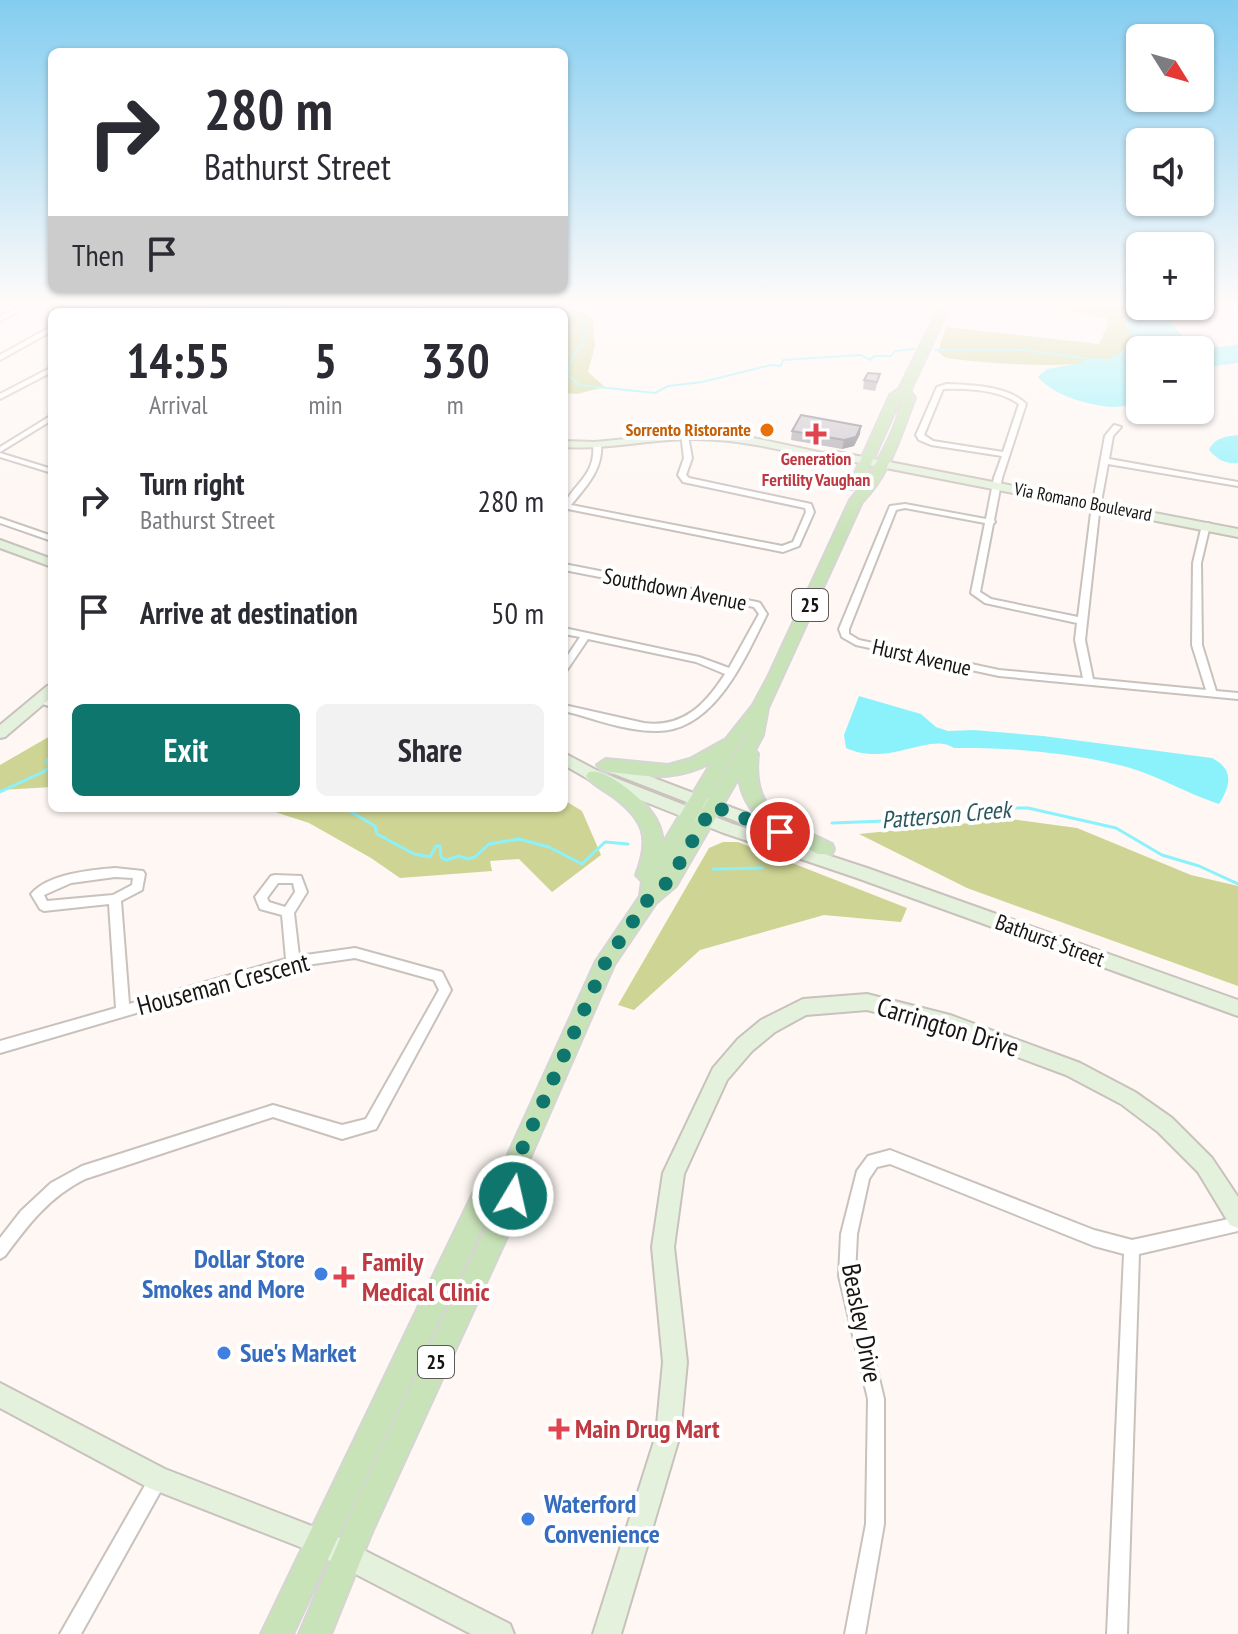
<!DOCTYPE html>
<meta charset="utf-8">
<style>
body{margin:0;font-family:"PT Sans Narrow",sans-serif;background:#f2f2f3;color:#2b2b33;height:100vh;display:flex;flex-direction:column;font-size:30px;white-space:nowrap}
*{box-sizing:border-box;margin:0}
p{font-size:26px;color:#7c7c81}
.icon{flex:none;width:44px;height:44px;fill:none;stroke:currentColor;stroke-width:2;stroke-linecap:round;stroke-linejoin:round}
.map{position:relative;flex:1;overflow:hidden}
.panel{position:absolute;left:48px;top:308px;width:520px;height:504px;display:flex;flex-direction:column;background:#fff;border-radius:12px;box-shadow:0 2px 6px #0004}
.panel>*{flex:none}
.hud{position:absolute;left:48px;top:48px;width:520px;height:244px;border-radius:12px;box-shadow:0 2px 6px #0004;background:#fff;color:#2b2b33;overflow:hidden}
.needle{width:52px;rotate:127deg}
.buttons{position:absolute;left:1126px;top:24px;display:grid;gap:16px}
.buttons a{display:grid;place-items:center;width:88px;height:88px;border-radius:12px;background:#fff;box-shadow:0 2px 6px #0004;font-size:40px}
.pin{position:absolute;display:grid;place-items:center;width:68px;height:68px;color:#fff;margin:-34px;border:4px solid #fff;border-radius:50%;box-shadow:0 2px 8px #0007}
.me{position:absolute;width:88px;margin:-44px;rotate:9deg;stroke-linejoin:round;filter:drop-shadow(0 0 6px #0008)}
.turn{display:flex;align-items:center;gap:28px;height:168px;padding:0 24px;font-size:36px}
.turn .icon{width:104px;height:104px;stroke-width:2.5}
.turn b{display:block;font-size:56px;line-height:68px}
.then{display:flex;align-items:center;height:76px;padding:0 24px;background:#0003;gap:16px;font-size:30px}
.eta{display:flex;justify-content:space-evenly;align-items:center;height:136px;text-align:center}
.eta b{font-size:48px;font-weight:700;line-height:56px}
.button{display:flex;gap:16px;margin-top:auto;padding:16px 24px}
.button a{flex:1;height:92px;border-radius:12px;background:#0f766e;color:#fff;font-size:32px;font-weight:700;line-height:92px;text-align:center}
.button a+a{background:#f2f2f3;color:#2b2b33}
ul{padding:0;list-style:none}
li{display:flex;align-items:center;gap:24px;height:112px;padding:0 24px}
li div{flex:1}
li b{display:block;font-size:30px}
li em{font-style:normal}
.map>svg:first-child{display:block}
.green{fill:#ced493}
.water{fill:#8bf2fc}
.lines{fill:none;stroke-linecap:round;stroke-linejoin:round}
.stream-far1{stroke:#8bf2fc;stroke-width:2}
.stream{stroke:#8bf2fc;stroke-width:3}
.street-casing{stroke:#c9c1bc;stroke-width:4}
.secondary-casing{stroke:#c9c1bc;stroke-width:4}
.primary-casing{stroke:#d5d5d4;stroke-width:4}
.street{fill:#fff;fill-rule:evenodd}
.secondary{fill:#e4f1dc;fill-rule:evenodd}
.primary{fill:#c9e3b8;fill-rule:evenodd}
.wall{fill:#afabb2}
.shaded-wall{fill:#8e8b91}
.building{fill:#cbc7cf;stroke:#8e8b91;stroke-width:2}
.route{stroke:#0f766e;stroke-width:14;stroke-dasharray:0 25.2}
.food-dot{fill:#e8710a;stroke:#fff;stroke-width:3}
.health-dot{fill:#e0444e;stroke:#fff;stroke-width:3}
.shop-dot{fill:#3f7fe0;stroke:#fff;stroke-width:3}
.labels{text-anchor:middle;stroke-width:8;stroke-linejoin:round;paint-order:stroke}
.far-food-label{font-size:18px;font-weight:bold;fill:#c56008;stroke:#fff;text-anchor:end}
.far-health-label{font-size:18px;font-weight:bold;fill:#be3a42;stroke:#fff}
.far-street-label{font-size:18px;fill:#171412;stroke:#fff}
.shield{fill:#fff;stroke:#5d5a59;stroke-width:2}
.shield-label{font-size:20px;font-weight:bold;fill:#171412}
.street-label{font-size:22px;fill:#171412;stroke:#fff}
.water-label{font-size:24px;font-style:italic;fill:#29575b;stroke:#fff}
.near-street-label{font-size:26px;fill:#171412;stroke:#fff}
.near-shop-label{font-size:26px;font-weight:bold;fill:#366cbe;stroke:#fff;text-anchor:start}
.near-health-label{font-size:26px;font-weight:bold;fill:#be3a42;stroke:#fff;text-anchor:start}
</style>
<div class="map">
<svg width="1238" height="1634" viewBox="0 0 1238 1634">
<rect width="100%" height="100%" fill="#fef7f3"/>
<g class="green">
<path d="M1033,304h107l-1,29c-7,11 -25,28 -38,29 -42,6 -113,2 -155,-4l-8,-6 8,-25 153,17 8,-18v-8z"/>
<polygon points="576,307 593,320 595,346 588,372 605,387 577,394 564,393 564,315"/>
<polygon points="52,735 52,787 0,790 0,765"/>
<polygon points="564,800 582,811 601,855 552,892 519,859 490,861 492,871 400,878 371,858 309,823 263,808 564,808"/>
<polygon points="1010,819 1077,828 1191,875 1238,886 1238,986 967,888 859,834"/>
<polygon points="723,842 738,842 907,908 901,922 824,915 700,950 634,1010 618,1005 709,848"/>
</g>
<g class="water">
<polygon points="211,304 282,304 285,309 280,312 199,312"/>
<path d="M1131,304l62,2 -14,4 -9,9c13,27 40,32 68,25v19l-38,5v-18h-60v55c-9,-1 -17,2 -26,2 -24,-1 -60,-11 -76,-30l9,-8 34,-6 8,-5 19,1 15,-7 3,-9 9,-5c-12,-13 -13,-18 -4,-34z"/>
<path d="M1238,435v28c-13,1 -20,-3 -29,-13 6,-13 16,-13 29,-15z"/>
<path d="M859,696l62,18 15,13 12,4 26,-1 69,6 169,22c22,11 19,27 7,46 -31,-10 -63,-29 -92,-37 -52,-14 -119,-20 -173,-19 -25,-17 -64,20 -108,0l-2,-13z"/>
</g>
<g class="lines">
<g class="stream-far1">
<polyline points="542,304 564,312"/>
<path d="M564,312l9,1 14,12c-1,24 -17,27 -20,49l12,11 76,8 13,-7 34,-4 69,-17 10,1 2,-6 78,-5 9,5 4,-4h17l4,-5 19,-2"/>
<polyline points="935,350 1023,350 1090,359"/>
</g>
<g class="stream">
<polyline points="0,792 43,772 49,768 47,760 52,757"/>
<polyline points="345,808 375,826 377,834 414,854 430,857 436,846 440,846 441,857 446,860 459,856 468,859 475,857 489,844 519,839 549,847 582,864 605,842 628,844"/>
<polyline points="832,823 912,820 935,814 961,818 981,815 991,808 1028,808 1116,828 1162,855 1199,866 1238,884"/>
<polyline points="713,869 763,868"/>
</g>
<g class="street-casing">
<g id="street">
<polygon points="25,304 32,304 0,321 0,317"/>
<polygon points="92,304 99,304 86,312 78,312"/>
<polygon points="156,304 163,304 151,312 144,312"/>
<polygon points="346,304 353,304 339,312 331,312"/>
<polygon points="407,304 417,304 446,312 436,312"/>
<polygon points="52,326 52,331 0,360 0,355"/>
<polygon points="52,367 52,372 0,399 0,394"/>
<path d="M947,384c25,1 61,2 79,20l-24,74 -8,42 1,2 -2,2 -13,68 11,7 87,18 13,-104 14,-77 9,-11 7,2 -8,9 -4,23 129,23v4l-130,-22 -9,49 -14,127 8,39 113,11 -14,-45 1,-82 9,-38 4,-2h3l1,2 -9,38 1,82 14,46 22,2v6l-239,-23 -143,-31 -14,-8 -3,-8 51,-123 15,-2 81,15 8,-41 8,-22 -71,-11 -12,-5 -3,-5 21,-48zM943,389c24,-1 57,1 76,15l-16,48 -70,-11 -9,-6zM905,508l80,15 -14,70 14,10 92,20 -2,17 8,38 -84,-8 -140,-30 -10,-6v-5l47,-119z"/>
<polygon points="52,415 52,420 0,452 0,447"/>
<path d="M681,434l7,2 4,22 -6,17 3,3 122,26 3,8 -15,34 -16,6 -215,-43 -4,2c0,-22 33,-32 29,-66l4,-2 4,2c2,24 -15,42 -30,60l211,41 11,-4 13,-30 -1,-4 -122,-26 -5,-7 6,-17z"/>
<polygon points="0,453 52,469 52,473 0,457"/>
<polygon points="0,518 52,536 52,541 0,523"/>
<path d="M564,564l193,38 3,1 7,11c-22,44 -53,119 -112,117 -31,0 -62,-13 -91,-20v-6l80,18c39,5 61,-18 81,-49l-29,-12 -108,-23 -21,31 -3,1v-10l16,-24 -16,-3v-6l135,29 30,11 30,-54 -5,-7 -190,-37z"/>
<polygon points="39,697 52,701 52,707 36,702 34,700"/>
<path d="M115,868l28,3 2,3 -3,16 -21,11 8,103 157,-45 -4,-44 -22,-6 -5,-12 16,-21 4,-1 26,1 6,16 -13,21 5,43 56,-8 87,24 9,18 -75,139 -34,10 -69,-22 -188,62c-36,18 -57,46 -80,77l-5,3v-21l21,-27 30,-28 31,-17 191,-61 69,20 24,-6 73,-129 -5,-10 -79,-22 -62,9 -293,86v-12l116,-33 -7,-104 -65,7 -4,-2 -9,-15c17,-20 59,-24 84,-26zM115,877l18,1 -1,7 -19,10 -66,6 -3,-6 27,-12zM278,883h15l2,9 -10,15 -16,-5 -2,-4z"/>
<polygon points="890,1150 1094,1230 1132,1240 1238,1217 1238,1231 1139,1254 1127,1634 1107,1634 1124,1254 1094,1246 890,1164 877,1167 869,1179 857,1234 855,1276 884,1399 884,1524 865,1634 845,1634 866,1524 868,1399 839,1276 841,1234 857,1171 868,1156"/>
<polygon points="158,1470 164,1473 167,1479 164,1485 81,1634 60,1634 152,1473"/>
</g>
</g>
<g class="secondary-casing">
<g id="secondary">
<polygon points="48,304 67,304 102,312 83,312"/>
<polygon points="538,304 549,304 533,312 521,312"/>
<path d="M688,433l56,3 79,17 9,-2 406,78v8l-398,-78 -1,3 -4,1c-48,-12 -96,-25 -147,-24 -42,1 -82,11 -124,8v-6l31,1z"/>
<polygon points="0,540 52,559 52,567 0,548"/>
<polygon points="52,684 52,697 5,737 0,738 0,725 47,686"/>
<polygon points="564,753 600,772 733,824 867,868 1238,1000 1238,1016 857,878 721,832 590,780 564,765"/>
<polygon points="609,761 799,833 801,837 799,841 787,841 604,770 601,766 604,762"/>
<polygon points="867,994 950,1015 1080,1063 1135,1092 1172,1118 1212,1158 1238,1197 1238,1228 1230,1225 1198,1172 1158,1132 1121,1104 1066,1075 942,1029 867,1010 806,1015 775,1032 752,1051 727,1080 684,1174 674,1247 687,1362 680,1435 621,1634 593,1634 656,1435 663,1362 652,1247 663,1173 713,1068 738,1039 761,1020 803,999"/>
<polygon points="0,1383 165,1469 330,1533 510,1624 514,1634 471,1634 313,1552 149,1488 0,1408"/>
</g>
</g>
<g class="primary-casing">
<path id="primary" d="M941,304h10l-41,87 5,7c-14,35 -25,77 -53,104l-94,206 -5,27 -8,15 3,4c-7,60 28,67 74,90l2,5 -2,5h-14c-34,-18 -74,-33 -79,-77l-63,109 -20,17 -42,62 -88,202 -1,29 -3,8 -150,328 -41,102h-32l52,-121 150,-318 -6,6 -202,433h-32l216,-449 29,-26 90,-198 44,-65 2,-15 -6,-6c15,-38 8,-56 -25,-80 -9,-6 -19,-11 -25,-19l3,-4c16,-5 54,27 63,41 7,9 10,19 11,30l49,-81c-30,17 -59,16 -92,11 -9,-1 -17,-1 -23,-8l9,-6 62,6 22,-6 36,-20 27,-34 15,-28 82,-177c20,-23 50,-73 52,-104l-41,90 -10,3 -2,-3 41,-91 9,-6zM747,732v3l-64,106 62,-106z"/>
</g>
<use href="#street" class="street"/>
<use href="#secondary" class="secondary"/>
<use href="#primary" class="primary"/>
</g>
<g class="wall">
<polygon points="880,374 875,391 863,389 864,380"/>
<polygon points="792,431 860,434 854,446 842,449 791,440"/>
</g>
<polygon class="shaded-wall" points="861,426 860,434 854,446 842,449 844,440"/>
<g class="building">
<polygon points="868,373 880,374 877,382 864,380"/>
<polygon points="801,415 861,426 856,437 844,440 792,431"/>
</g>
<linearGradient id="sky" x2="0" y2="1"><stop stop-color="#83cdf0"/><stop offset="0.57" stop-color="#fffbfa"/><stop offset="1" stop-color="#fffbfa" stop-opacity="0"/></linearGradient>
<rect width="1238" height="533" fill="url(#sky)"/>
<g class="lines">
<polyline class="route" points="513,1196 514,1167 606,961 649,898 669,881 713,806 780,832"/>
</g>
<circle class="food-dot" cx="767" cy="430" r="8"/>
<g class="health-dot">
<path d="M812 422h8v8h8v8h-8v8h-8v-8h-8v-8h8z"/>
<path d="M340 1265h8v8h8v8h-8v8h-8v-8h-8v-8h8z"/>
<path d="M555 1417h8v8h8v8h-8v8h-8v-8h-8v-8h8z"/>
</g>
<g class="shop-dot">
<circle cx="321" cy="1274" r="8"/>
<circle cx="224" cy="1353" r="8"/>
<circle cx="528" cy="1519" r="8"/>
</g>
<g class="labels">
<g class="far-food-label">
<text x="751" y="436">Sorrento Ristorante</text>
</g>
<g class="far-health-label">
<text x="816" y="465">Generation<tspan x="816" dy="21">Fertility Vaughan</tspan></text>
</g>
<g class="far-street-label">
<text transform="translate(1083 502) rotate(11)" y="6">Via Romano Boulevard</text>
</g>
<g class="shield">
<rect x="792" y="589" width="36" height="32" rx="6"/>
<rect x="418" y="1346" width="36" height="32" rx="6"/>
</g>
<g class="shield-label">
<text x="810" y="612">25</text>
<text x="436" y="1369">25</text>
</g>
<g class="street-label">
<text transform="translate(675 589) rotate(11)" y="8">Southdown Avenue</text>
<text transform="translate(922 657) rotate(13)" y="8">Hurst Avenue</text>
<text transform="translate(1050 940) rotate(20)" y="8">Bathurst Street</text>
</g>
<g class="water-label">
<text transform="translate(946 815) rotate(-5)" y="8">Patterson Creek</text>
</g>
<g class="near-street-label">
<text transform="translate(223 984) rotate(-15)" y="9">Houseman Crescent</text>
<text transform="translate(948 1027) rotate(17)" y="9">Carrington Drive</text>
<text transform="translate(862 1323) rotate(79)" y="9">Beasley Drive</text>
</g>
<g class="near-shop-label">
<text x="305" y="1268" text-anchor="end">Dollar Store<tspan x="305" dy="30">Smokes and More</tspan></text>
<text x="240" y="1362">Sue's Market</text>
<text x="544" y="1513">Waterford<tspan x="544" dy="30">Convenience</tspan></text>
</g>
<g class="near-health-label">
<text x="362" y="1271">Family<tspan x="362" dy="30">Medical Clinic</tspan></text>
<text x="575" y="1438">Main Drug Mart</text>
</g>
</g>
</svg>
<div class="buttons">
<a><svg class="needle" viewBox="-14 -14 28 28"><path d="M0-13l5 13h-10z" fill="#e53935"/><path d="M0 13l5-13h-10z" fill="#7c7c81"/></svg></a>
<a><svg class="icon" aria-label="sound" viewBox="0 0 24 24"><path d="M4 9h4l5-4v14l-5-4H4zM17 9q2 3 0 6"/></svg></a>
<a>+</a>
<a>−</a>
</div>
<div class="pin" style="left:780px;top:832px;background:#d93025"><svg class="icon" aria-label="arrive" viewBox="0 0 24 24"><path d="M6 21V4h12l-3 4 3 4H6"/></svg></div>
<svg class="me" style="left:513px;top:1196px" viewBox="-20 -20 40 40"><circle r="17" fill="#0f766e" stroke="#fff" stroke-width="3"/><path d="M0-11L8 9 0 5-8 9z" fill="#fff"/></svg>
<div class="hud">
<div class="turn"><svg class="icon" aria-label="right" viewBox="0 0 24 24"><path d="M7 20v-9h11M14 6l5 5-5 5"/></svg><div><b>280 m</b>Bathurst Street</div></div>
<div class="then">Then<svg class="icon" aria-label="arrive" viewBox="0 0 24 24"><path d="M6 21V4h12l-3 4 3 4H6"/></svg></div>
</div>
<section class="panel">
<div class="eta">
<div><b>14:55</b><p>Arrival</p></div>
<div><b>5</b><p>min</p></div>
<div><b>330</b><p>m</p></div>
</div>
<ul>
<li><svg class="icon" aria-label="right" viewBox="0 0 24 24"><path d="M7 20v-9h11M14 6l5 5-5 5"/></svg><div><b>Turn right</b><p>Bathurst Street</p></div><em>280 m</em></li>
<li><svg class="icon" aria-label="arrive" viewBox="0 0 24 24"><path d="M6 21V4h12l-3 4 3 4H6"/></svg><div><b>Arrive at destination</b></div><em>50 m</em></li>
</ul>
<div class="button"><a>Exit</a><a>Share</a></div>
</section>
</div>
